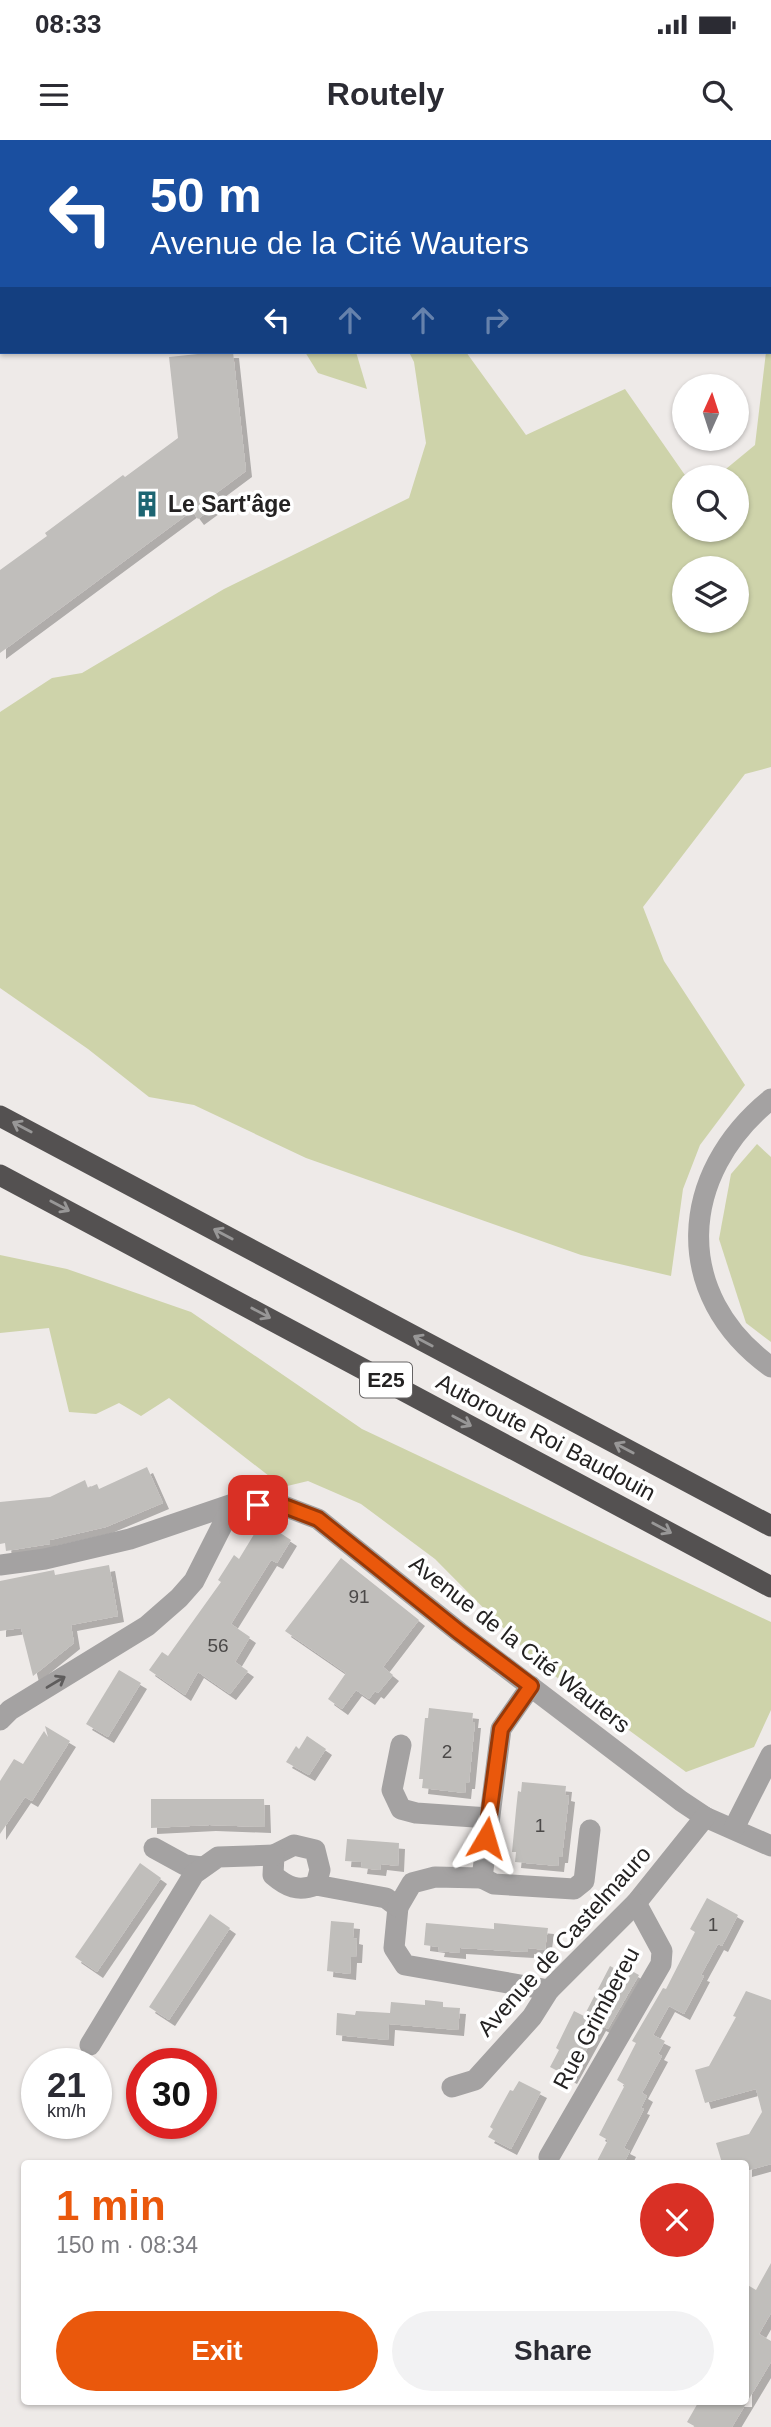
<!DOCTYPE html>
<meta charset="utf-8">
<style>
body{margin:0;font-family:Arial,sans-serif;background:#f2f2f3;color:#2b2b33;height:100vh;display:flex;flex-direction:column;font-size:26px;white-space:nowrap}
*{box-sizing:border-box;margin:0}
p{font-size:23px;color:#7c7c81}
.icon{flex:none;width:38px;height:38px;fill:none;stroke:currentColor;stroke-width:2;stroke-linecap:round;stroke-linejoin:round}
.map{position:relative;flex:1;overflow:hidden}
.panel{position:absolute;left:21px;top:2020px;width:728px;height:245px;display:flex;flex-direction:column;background:#fff;border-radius:7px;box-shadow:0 2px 5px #0004}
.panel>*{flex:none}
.hud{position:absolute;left:0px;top:0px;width:772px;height:214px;box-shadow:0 2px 5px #0004;background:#1a4fa0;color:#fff;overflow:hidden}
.needle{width:46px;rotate:3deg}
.controls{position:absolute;left:672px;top:234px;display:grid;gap:14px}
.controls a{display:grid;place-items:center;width:77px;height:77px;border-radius:50%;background:#fff;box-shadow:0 2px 5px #0004;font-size:35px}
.speed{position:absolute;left:21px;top:1908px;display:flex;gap:14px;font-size:35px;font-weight:700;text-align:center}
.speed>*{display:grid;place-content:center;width:91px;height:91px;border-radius:50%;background:#fff;box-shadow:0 2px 5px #0004;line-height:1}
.speed small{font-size:18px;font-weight:400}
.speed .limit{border:10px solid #d22;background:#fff;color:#111}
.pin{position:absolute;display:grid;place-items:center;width:60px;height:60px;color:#fff;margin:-30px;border-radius:14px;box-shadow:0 4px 10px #0006}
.me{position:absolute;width:77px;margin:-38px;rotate:7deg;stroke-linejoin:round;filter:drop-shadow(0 0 5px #0008)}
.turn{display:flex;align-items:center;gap:24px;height:147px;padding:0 35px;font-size:32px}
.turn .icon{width:91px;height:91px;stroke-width:2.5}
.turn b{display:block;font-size:49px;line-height:60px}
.lanes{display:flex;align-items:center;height:66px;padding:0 35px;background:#0003;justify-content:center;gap:35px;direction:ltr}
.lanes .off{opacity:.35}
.round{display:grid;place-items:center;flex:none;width:74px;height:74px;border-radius:37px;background:#f2f2f3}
.headline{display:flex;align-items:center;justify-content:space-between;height:119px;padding:0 35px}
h1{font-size:42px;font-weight:600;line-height:52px;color:#ea580c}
.primary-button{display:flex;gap:14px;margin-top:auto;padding:14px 35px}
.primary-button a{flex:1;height:80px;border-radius:42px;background:#ea580c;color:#fff;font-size:28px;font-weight:600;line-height:80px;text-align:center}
.primary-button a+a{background:#f2f2f3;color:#2b2b33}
.status{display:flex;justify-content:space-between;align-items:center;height:49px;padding:0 35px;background:#fff;direction:ltr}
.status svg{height:19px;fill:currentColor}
header{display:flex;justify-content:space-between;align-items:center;height:91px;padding:0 35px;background:#fff;font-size:32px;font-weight:600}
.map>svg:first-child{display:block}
.green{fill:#ced3aa;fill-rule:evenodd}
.building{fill:#c0bebb;filter:url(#shadow)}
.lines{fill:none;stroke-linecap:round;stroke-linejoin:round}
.street{stroke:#a4a2a2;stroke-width:21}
.highway{stroke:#545151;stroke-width:21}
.oneway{stroke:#989797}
.oneway2{stroke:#5e5c5c}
.route-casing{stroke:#983908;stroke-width:18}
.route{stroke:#ea580c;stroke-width:12}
.labels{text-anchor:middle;stroke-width:7;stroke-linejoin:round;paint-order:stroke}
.number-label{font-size:19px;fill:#4b4948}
.shield{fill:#fff;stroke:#666464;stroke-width:2}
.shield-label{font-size:21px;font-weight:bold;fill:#242222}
.poi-label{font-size:23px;font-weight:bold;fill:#242222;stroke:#fff;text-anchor:start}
.street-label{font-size:23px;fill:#242222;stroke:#fff}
</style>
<div class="status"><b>08:33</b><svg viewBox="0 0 49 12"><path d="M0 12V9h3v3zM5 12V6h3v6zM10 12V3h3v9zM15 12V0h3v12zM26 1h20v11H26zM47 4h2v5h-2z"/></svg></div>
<header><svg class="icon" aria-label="menu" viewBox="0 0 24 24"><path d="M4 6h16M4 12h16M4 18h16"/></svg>Routely<svg class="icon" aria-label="search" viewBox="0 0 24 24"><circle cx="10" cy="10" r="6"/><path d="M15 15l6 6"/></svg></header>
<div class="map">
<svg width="771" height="2287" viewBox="0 0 771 2287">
<defs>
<filter id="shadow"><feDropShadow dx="6" dy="6" stdDeviation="0" flood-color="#0004"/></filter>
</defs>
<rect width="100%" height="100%" fill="#eeeae8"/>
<g class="green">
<polygon points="51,0 167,0 169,2 50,2"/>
<polygon points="2,62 2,190 0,191 0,64"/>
<path d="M771,168v459l-26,7 -102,133 21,54 81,124 -45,60 -17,44 -12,87 -90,-21 -275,-97 -112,-53 -45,-8 -61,-48 -88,-61v-276l52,-34 30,-5 142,-84 185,-91 17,-55 -12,-81 -5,-10h57l60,83 99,-46 62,89h-3v52h53v-52h-22l40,-33 11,-93h4zM684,429h53v52h-53z"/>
<polygon points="305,212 356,212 367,249 318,233"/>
<polygon points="757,1004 771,1017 771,1202 746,1183 719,1099 731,1034"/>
<polygon points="0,1115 67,1129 191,1172 362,1289 771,1482 771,1570 754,1607 686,1632 540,1525 435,1419 361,1364 308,1341 283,1347 169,1258 141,1276 119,1263 96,1274 69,1272 49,1188 0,1193"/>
</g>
<g class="building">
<polygon points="217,212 233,212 246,331 207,360 213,368 198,379 192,371 0,513 0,430 47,396 45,393 123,335 125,337 178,298 169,217"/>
<polygon points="147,1327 163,1363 106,1387 50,1400 50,1404 6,1411 5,1403 0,1404 0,1362 50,1357 85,1340 88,1348 97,1344 99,1349"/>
<polygon points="262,1381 291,1400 277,1423 271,1420 231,1484 250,1497 235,1522 248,1531 230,1554 198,1532 185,1555 149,1530 162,1512 168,1516 221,1442 218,1440 234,1415 239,1419"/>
<polygon points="341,1418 419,1480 383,1527 393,1535 378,1553 375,1551 369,1559 356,1550 342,1569 328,1559 346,1533 285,1491"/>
<polygon points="109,1425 118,1476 71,1485 74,1503 33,1536 21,1488 0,1491 0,1441 54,1430 55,1435"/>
<polygon points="119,1530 141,1543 108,1597 86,1584"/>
<polygon points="429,1568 473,1573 472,1582 475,1582 469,1643 466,1643 465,1653 422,1648 423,1639 419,1639 425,1578 428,1578"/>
<polygon points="45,1586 70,1601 32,1661 25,1657 0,1694 0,1641 14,1619 23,1624 44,1591 48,1597"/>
<polygon points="307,1596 326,1609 309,1635 286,1622 296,1606 299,1609"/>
<polygon points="522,1642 566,1646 565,1655 569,1656 567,1674 562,1717 559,1717 558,1726 515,1722 516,1712 512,1712 516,1670 518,1651 521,1652"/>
<polygon points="151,1659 264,1659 265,1687 210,1685 151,1688"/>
<polygon points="347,1699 399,1703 398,1726 381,1724 380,1730 361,1728 362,1722 345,1721"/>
<polygon points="140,1723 161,1738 97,1832 75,1817"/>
<polygon points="707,1758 738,1775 722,1806 718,1804 701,1835 704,1836 684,1874 669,1866 653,1895 665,1901 658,1914 662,1916 642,1953 647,1956 641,1968 644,1969 624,2008 630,2011 624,2023 596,2023 608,2000 599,1995 625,1945 617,1940 636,1903 632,1901 663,1848 666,1849 695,1792 690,1789"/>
<polygon points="210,1774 230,1788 169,1880 149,1867"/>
<polygon points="331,1781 354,1783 353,1798 357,1799 356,1817 351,1817 350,1834 327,1831"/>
<polygon points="426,1783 494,1789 494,1783 548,1788 545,1810 528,1808 528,1812 460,1808 460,1813 438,1811 439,1807 424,1805"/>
<polygon points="610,1826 627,1835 630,1830 639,1835 608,1889 600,1885 571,1938 550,1927 559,1910 556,1908 574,1871 584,1876"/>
<polygon points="746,1851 771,1860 771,2024 746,2031 746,2023 722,2023 716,2003 749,1994 762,1972 756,1949 705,1963 695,1930 709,1926 736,1877 733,1876"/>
<polygon points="425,1860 443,1862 443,1867 460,1868 458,1890 389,1884 388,1900 336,1895 337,1873 355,1875 356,1871 390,1873 391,1862 425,1865"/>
<polygon points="519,1941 541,1952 511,2009 488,1997 493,1989 490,1987 500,1968 510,1950 513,1951"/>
<polygon points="771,2123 771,2173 759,2194 771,2201 771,2222 732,2287 696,2287 687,2282 699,2261 746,2261 746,2144 756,2150"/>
</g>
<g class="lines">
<g class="street">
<polyline points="187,0 189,2"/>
<polyline points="454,2 455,0"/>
<path d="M771,959c-93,75 -100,196 0,268"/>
<polyline points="0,1425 45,1419 130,1399 233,1364 284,1366 318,1379 459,1492 681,1661 705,1677 771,1706"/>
<polyline points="0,1580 10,1570 147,1486 179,1458 194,1441 233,1364"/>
<polyline points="401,1605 392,1650 401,1669 416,1673 489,1678"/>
<polyline points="734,1688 771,1615"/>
<polyline points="154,1708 185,1725 202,1727"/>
<polyline points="482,1738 494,1744 574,1749 584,1741 590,1690"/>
<path d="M316,1745c-18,7 -29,2 -43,-10l1,-20 20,-10 21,5 5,20 -4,15 70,13 12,9 -4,41 11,17 144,25"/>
<polyline points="398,1767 412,1743 435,1737 482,1738 501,1589 531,1546"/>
<polyline points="90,1905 194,1734 218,1717 274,1715"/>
<polyline points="452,1947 475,1940 532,1877 549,1850 636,1763 705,1677"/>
<polyline points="549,2017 661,1824 662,1811 636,1763"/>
</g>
<g class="highway">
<polyline points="0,976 771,1386"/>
<polyline points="0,1035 771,1447"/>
</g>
</g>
<defs><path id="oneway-shaft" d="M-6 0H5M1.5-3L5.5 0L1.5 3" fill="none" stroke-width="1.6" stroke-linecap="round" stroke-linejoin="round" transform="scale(1.75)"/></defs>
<g class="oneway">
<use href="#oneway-shaft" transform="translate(22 987) rotate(-152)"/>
<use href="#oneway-shaft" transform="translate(60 1066) rotate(28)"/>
<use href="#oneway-shaft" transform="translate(223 1094) rotate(-152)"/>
<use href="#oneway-shaft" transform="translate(261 1173) rotate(28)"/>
<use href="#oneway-shaft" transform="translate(423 1201) rotate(-152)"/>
<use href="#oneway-shaft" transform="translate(462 1281) rotate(28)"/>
<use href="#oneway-shaft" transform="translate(624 1308) rotate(-152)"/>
<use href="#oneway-shaft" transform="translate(662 1388) rotate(28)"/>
</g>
<use class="oneway2" href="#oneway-shaft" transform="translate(56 1542) rotate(-31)"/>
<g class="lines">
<g class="route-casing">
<polyline id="route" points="258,1365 284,1366 318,1379 459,1492 531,1546 501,1589 486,1698"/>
</g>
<use href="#route" class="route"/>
</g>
<defs>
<g id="building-bare" transform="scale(2.1)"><path d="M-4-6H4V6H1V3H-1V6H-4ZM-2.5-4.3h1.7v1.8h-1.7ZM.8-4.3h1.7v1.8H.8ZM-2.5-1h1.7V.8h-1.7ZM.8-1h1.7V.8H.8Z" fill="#1c6572" stroke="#fff" stroke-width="2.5" paint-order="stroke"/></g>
</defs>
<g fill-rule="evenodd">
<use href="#building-bare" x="147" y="364"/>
</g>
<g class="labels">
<g class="number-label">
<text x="359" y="1463">91</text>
<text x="218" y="1512">56</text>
<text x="447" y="1618">2</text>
<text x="540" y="1692">1</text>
<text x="713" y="1791">1</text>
</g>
<rect class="shield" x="360" y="1222.5" width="52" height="35" rx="5"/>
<g class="shield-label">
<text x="386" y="1247">E25</text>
</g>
<g class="poi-label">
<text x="168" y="372">Le Sart'âge</text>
</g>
<g class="street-label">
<text transform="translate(546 1297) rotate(28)" y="8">Autoroute Roi Baudouin</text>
<text transform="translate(520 1504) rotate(38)" y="8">Avenue de la Cité Wauters</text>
<text transform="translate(564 1801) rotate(-48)" y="8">Avenue de Castelmauro</text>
<text transform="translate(596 1878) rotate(-62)" y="8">Rue Grimbereu</text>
</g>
</g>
</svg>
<div class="controls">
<a><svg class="needle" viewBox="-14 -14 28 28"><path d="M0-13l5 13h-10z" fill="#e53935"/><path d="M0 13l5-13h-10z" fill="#7c7c81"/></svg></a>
<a><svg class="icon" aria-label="search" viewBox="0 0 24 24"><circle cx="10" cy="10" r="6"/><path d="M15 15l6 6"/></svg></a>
<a><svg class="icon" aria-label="layers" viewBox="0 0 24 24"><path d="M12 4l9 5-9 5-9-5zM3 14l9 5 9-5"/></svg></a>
</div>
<div class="speed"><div>21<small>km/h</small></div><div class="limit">30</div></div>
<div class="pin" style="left:258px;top:1365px;background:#d93025"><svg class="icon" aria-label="arrive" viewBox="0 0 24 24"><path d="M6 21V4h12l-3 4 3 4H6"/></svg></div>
<svg class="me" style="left:486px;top:1698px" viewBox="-20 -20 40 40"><path d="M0-17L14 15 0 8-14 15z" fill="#ea580c" stroke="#fff" stroke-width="4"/></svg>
<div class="hud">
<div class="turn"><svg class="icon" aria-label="left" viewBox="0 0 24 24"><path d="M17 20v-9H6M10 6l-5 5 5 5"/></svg><div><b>50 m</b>Avenue de la Cité Wauters</div></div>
<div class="lanes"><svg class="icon" aria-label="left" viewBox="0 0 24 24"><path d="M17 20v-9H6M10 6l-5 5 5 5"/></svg><svg class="icon off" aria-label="ahead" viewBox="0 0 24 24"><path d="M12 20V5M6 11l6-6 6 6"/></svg><svg class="icon off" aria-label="ahead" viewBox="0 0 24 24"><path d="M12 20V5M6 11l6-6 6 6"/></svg><svg class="icon off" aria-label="right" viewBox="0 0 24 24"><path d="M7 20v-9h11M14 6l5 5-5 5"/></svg></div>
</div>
<section class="panel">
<div class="headline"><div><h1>1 min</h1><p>150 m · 08:34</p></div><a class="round" style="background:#d93025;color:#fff"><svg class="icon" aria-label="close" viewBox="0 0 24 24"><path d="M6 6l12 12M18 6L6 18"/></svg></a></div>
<div class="primary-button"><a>Exit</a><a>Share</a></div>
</section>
</div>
